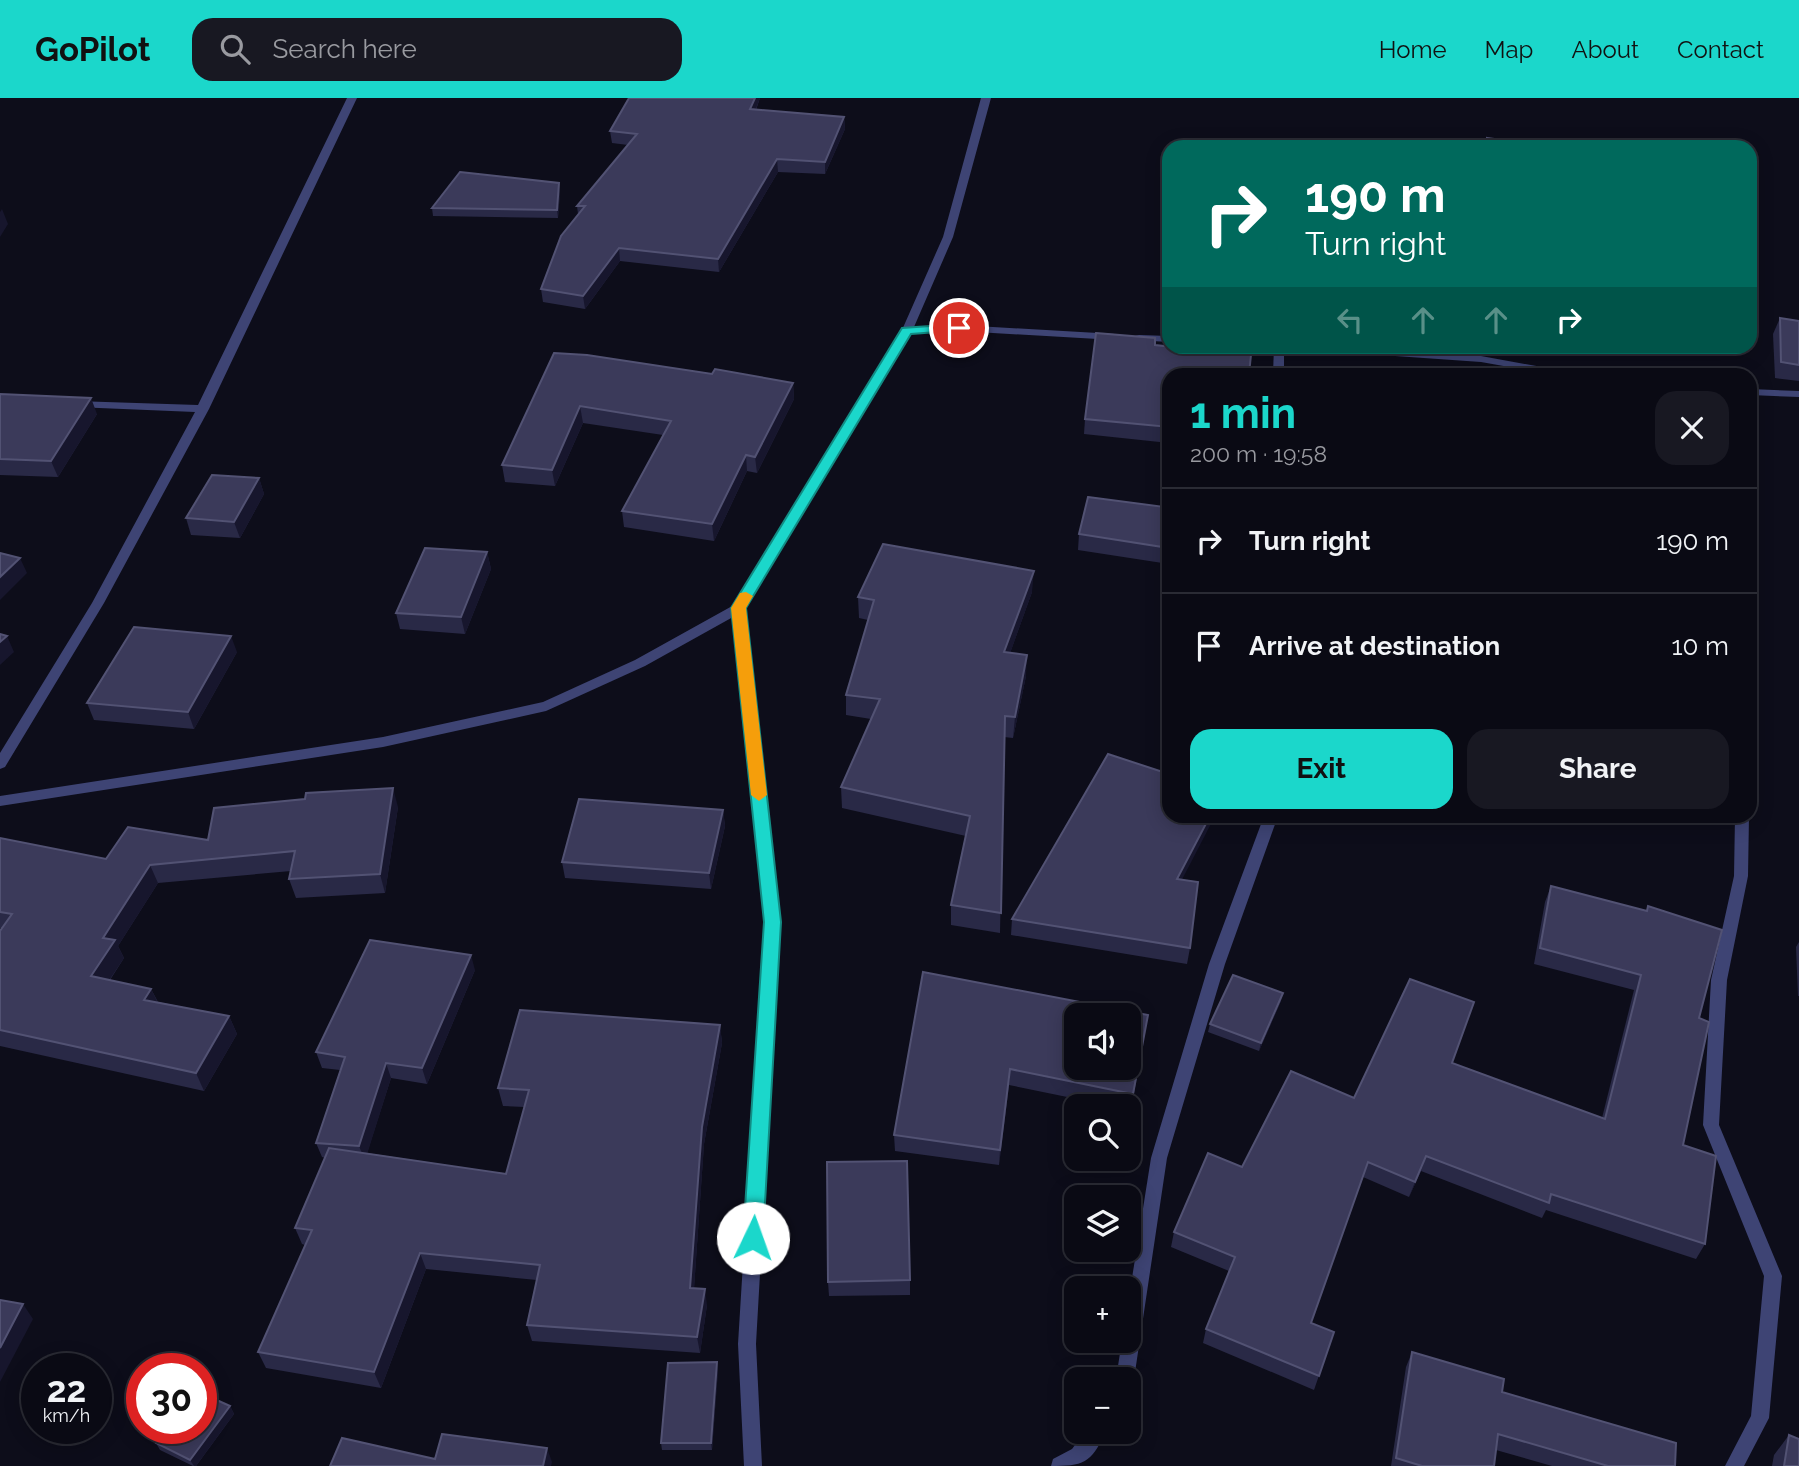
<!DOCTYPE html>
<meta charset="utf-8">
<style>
body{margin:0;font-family:Raleway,sans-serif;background:#181822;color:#f1f3f6;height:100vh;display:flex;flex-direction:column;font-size:26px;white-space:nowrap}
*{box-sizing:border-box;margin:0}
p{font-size:23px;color:#999aa0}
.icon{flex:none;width:38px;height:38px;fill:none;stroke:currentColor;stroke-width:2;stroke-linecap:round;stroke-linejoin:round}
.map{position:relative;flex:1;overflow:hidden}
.drawer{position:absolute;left:1162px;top:270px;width:595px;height:455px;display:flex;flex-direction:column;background:#0a0a14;border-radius:21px;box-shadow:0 4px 18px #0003,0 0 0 2px #2a2b34}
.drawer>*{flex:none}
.top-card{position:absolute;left:1162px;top:42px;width:595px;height:214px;border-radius:21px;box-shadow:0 4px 18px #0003,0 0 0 2px #2a2b34;background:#00695c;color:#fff;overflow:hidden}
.controls{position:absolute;left:1064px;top:905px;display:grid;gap:14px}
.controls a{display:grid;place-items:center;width:77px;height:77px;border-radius:14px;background:#0a0a14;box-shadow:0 4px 18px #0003,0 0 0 2px #2a2b34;font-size:35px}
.speed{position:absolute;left:21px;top:1255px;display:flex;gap:14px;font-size:35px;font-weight:700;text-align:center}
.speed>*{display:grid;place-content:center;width:91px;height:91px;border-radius:50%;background:#0a0a14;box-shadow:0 4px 18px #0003,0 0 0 2px #2a2b34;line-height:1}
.speed small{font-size:18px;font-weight:400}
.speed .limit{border:10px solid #d22;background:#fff;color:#111}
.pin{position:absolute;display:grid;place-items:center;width:60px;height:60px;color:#fff;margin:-30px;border:4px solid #fff;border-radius:50%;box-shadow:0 2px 7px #0007}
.me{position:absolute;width:77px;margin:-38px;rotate:3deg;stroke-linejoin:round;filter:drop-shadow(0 0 5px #0008)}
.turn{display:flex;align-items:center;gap:24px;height:147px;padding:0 28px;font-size:32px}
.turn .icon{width:91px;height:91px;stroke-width:2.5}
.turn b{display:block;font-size:49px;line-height:60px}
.lanes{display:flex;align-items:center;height:66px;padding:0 28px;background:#0003;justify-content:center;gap:35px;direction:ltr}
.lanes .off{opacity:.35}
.round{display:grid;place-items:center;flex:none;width:74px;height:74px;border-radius:21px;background:#181822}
.summary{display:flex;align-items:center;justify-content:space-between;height:119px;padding:0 28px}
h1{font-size:42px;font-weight:700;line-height:52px;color:#1bd7cb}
.primary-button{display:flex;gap:14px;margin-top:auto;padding:14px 28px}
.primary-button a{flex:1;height:80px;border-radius:21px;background:#1bd7cb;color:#111;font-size:28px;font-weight:700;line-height:80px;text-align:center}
.primary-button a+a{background:#181822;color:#f1f3f6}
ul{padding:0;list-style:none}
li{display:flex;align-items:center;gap:21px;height:105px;padding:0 28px;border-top:2px solid #2a2b34}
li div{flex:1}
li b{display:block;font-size:26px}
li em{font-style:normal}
header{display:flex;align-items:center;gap:42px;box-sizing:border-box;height:98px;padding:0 35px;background:#1bd7cb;color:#111}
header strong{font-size:33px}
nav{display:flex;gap:38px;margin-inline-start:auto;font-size:24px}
.search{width:490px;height:63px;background:#181822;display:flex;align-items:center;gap:18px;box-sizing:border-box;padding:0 24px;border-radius:21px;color:#999aa0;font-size:26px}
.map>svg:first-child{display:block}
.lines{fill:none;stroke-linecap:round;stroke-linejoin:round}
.minor{fill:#3e4474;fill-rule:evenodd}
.wall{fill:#292946}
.shaded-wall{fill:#17162d}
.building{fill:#3b3a5a;stroke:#525273;stroke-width:2;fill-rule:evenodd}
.route{fill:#1bd7cb;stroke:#128c84;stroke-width:2}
.slow{fill:#f59e0b}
</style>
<header>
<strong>GoPilot</strong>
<div class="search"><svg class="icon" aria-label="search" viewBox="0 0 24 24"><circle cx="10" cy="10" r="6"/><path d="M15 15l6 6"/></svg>Search here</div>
<nav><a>Home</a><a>Map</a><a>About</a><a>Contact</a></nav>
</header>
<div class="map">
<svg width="1799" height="1368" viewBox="0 0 1799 1368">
<rect width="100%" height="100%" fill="#0d0d1a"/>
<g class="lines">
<g class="minor">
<polygon points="347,0 357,0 209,311 104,505 5,669 0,671 0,655 92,505 195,314 75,309 69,306 75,303 198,307"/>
<polygon points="981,0 991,0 953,139 914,229 959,227 1115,236 1120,239 1115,242 959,233 911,235 745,510 780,824 756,1246 762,1368 744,1368 738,1246 764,824 733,519 645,568 546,613 383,649 0,708 0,698 383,639 543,604 635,562 734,507 902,232 943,139"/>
<polygon points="1139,237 1169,238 1169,244 1135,242 1135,238"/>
<polygon points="1274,248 1284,248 1284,276 1273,276"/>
<polygon points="1290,248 1349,248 1481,258 1564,273 1570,276 1548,276 1481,264 1295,251"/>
<polygon points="1750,291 1799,293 1799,299 1750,297"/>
<polygon points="1264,718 1278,718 1225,866 1167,1060 1134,1281 1129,1288 1129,1281 1116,1281 1122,1242 1129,1242 1129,1199 1151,1060 1209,866"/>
<polygon points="1735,718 1749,718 1748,778 1727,882 1719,1027 1782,1178 1769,1320 1744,1368 1725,1368 1751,1318 1764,1178 1703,1027 1711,882 1734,778"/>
<path d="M1085,1334h20c-13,32 -23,34 -54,34l2,-7 19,-10z"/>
</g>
</g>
<g class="wall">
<polygon points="629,0 760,0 756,12 844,19 845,31 825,76 778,74 719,174 620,163 585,211 543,204 541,191 578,116 577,108 628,47 612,45 610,33"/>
<polygon points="560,93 558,120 433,118 432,110"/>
<polygon points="1780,220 1799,223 1799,283 1775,280 1773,236"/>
<polygon points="1155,247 1169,276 1169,345 1084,336 1085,321"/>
<polygon points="554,255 712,276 793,285 794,301 757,375 747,373 714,443 624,429 622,413 663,337 583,325 555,388 505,384 502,367"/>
<polygon points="0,296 97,316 58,379 0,377"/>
<polygon points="259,380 264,396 240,440 191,437 186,420"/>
<polygon points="1169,404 1169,466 1078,452 1079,436 1164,409"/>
<polygon points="487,454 491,471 465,536 400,531 396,515"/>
<polygon points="1032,494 1010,555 1026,578 1013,640 1004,639 1000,835 951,827 951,807 966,738 842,710 841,689 871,621 846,617 846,597 868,522 859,520 858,499"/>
<polygon points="237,554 194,631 94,622 87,605"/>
<polygon points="398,709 385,795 296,800 289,781 291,773 158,785 118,848 124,860 110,882 151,891 158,904 229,918 237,936 204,993 0,948 0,833 2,831 0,830 0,740 106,761"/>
<polygon points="723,712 725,728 711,791 565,780 562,764"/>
<polygon points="1182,782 1190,850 1187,866 1011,837 1012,821"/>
<polygon points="1551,788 1646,813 1648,808 1699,920 1683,1047 1705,1146 1696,1161 1546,1112 1542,1120 1421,1073 1409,1099 1363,1079 1311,1225 1334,1234 1314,1292 1203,1245 1206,1231 1229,1173 1171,1149 1174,1134 1242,1069 1354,1000 1452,965 1602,1020 1634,892 1534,866 1545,804"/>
<polygon points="1799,844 1799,898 1798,898 1796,849"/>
<polygon points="475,872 427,986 391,980 367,1055 506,1076 524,1009 503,1008 498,990 720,927 722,945 704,1046 694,1190 707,1207 700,1255 532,1243 527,1227 537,1182 426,1171 381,1290 266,1270 258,1254 305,1147 302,1146 295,1130 325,1060 322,1059 316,1045 340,972 322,970 316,954"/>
<polygon points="923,874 1148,917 1131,1012 1129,1012 1129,1008 1111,1008 1009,987 999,1067 895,1053 894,1037"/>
<polygon points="1281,903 1259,953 1208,934 1210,926"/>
<polygon points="910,1182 910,1197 829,1198 828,1184"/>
<polygon points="1412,1254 1502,1294 1675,1368 1552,1368 1496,1352 1494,1368 1391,1368 1406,1269"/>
<polygon points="718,1272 712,1352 662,1352 661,1345"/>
<polygon points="230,1308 234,1316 196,1368 193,1368 160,1352 156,1345"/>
<polygon points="1789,1337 1799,1368 1772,1368 1774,1357"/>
</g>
<g class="shaded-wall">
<polygon points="755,0 760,0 751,24 750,11"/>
<polygon points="844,19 845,31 825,76 825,64"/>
<polygon points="777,61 778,74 719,174 718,161"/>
<polygon points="559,85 560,93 558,120 557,112"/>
<polygon points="2,111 8,126 0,139 0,114"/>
<polygon points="619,150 620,163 585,211 583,198"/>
<polygon points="793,285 794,301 757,375 755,359"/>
<polygon points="91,300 97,316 58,379 51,363"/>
<polygon points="580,308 583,325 555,388 552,372"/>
<polygon points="746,357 747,373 714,443 712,426"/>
<polygon points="259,380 264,396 240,440 234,424"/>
<polygon points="487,454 491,471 465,536 461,519"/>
<polygon points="20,460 27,475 0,502 0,479"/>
<polygon points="1034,473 1032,494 1003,575 1004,554"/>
<polygon points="7,538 14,554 0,567 0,544"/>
<polygon points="231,538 237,554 194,631 188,614"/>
<polygon points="1027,557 1026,578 1013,640 1015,619"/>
<polygon points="393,690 398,709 385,795 380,776"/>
<polygon points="723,712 725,728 711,791 709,775"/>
<polygon points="1210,718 1215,718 1174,797 1177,781"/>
<polygon points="150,767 158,785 118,848 124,860 100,896 91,878 103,840"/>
<polygon points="471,857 475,872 427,986 422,970"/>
<polygon points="151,891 160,909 144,902"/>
<polygon points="1283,895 1281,903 1259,953 1261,945"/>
<polygon points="229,918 237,936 204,993 196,975"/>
<polygon points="720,927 722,945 704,1046 693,1206 690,1190 702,1029"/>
<polygon points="386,965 391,980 365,1063 359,1048"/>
<polygon points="1010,971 1009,987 999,1067 1000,1052"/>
<polygon points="1426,1058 1421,1073 1409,1099 1415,1084"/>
<polygon points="420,1155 426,1171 381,1290 374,1274"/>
<polygon points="705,1191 707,1207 700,1255 697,1239"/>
<polygon points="23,1206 33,1221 0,1284 0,1250"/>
<polygon points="717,1264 718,1272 712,1352 711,1345"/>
<polygon points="230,1308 234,1316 196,1368 194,1368 190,1362"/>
<polygon points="547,1350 552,1364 551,1368 543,1368"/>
</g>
<g class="building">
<polygon points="629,0 755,0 750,11 844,19 825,64 777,61 718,161 619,150 583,198 541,191 561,138 585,108 577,108 637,36 610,33"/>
<polygon points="1487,40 1553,49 1486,49"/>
<polygon points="460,74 559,85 557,112 432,110"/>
<polygon points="1780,220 1799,223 1799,267 1781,264"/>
<polygon points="1096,235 1155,240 1155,247 1251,257 1249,276 1169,276 1169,329 1085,321"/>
<polygon points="554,255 587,257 712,276 715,271 793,285 755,359 746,357 712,426 622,413 671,323 580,308 552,372 502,367"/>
<polygon points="0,296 91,300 51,363 0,361"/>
<polygon points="212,377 259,380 234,424 186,420"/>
<polygon points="1088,399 1164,409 1165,404 1169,404 1169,450 1079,436"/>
<polygon points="883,446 1034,473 1004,554 1027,557 1015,619 1005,618 1001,815 951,807 970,718 841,689 880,601 846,597 874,502 858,499"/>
<polygon points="425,450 487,454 461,519 396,515"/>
<polygon points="0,455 20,460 0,479"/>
<polygon points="134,529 231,538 188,614 87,605"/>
<polygon points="0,536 7,538 0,544"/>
<polygon points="1108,656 1169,676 1169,718 1210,718 1177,781 1198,784 1190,850 1012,821"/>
<polygon points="393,690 380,776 289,781 295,753 150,767 103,840 115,842 91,878 151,891 144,902 229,918 196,975 0,932 0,833 12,816 0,814 0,740 106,761 128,729 208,742 214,710 305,701 306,695"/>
<polygon points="579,701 723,712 709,775 562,764"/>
<polygon points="1551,788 1647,813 1648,808 1722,832 1699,920 1709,924 1683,1047 1716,1058 1705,1146 1551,1096 1549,1105 1426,1058 1415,1084 1368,1064 1311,1225 1334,1234 1319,1278 1206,1231 1235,1159 1174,1134 1208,1055 1242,1069 1291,973 1354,1000 1410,881 1474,904 1452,965 1605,1021 1641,877 1540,850"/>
<polygon points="370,842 471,857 422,970 386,965 359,1048 316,1045 345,959 316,954"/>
<path d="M923,874l225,43 -15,79 -123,-25 -10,81 -106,-15zM1076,917h53v53h-53z"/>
<polygon points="1233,877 1283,895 1261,945 1210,926"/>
<polygon points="520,912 720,927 702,1029 690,1190 705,1191 697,1239 527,1227 540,1167 420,1155 374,1274 258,1254 312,1132 295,1130 329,1050 506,1076 529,992 498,990"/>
<polygon points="907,1063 910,1182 828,1184 827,1064"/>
<polygon points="0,1202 23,1206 0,1250"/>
<polygon points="1412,1254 1504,1281 1502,1294 1676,1345 1675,1368 1608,1368 1498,1336 1494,1368 1422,1368 1396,1360"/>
<polygon points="717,1264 711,1345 661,1345 668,1265"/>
<polygon points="201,1295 230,1308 190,1362 156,1345 167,1330 201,1330"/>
<polygon points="442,1336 547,1350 543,1368 330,1368 342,1340 435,1361"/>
<polygon points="1789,1337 1799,1341 1799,1368 1784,1368"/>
</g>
<polygon class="route" points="959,226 964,227 964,232 911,236 746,510 781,824 763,1140 760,1146 753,1149 746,1146 743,1140 764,824 731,510 902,230"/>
<polygon class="slow" points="746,494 753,498 746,510 767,697 759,703 751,697 731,510 740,495"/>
</svg>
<div class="controls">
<a><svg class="icon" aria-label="sound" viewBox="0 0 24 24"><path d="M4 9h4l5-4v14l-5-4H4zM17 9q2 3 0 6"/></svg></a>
<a><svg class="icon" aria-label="search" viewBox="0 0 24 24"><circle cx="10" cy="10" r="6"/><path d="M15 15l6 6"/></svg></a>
<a><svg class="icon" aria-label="layers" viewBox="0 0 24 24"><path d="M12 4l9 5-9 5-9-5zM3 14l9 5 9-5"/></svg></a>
<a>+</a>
<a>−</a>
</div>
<div class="speed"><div>22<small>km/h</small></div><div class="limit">30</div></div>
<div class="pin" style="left:959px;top:230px;background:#d93025"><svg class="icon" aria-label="arrive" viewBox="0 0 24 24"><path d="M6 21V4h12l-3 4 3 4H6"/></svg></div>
<svg class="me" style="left:753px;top:1140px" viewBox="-20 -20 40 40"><circle r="19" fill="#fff"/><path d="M0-13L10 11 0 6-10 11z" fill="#1bd7cb"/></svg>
<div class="top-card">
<div class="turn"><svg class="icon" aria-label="right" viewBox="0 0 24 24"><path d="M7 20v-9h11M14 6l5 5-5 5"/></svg><div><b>190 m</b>Turn right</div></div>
<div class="lanes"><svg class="icon off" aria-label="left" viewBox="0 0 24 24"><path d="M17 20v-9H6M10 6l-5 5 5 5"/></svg><svg class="icon off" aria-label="ahead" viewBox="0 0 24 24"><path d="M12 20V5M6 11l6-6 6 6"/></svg><svg class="icon off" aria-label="ahead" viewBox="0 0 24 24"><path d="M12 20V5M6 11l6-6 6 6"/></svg><svg class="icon" aria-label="right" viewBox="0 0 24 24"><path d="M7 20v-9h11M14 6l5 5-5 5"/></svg></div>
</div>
<section class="drawer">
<div class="summary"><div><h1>1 min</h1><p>200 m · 19:58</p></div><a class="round"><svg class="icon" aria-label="close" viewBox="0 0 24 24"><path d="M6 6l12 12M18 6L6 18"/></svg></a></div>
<ul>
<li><svg class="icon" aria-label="right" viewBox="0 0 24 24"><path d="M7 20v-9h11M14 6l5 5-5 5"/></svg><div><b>Turn right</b></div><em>190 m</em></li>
<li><svg class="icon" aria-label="arrive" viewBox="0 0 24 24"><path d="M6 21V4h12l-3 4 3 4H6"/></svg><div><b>Arrive at destination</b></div><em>10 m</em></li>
</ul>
<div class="primary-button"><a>Exit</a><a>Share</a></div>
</section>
</div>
